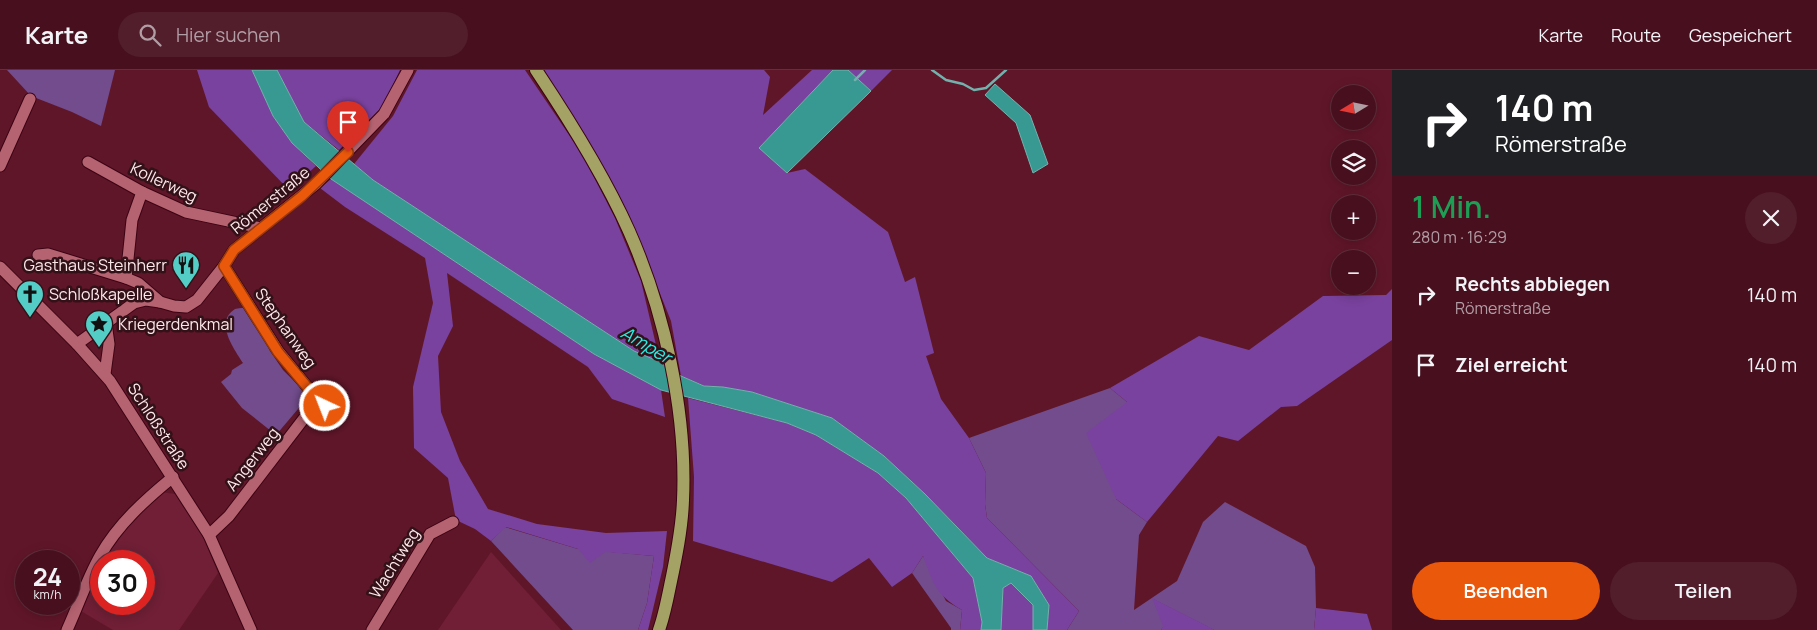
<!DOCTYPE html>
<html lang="de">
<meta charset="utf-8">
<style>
body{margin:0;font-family:Manrope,sans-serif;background:#521e2c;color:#f1f3f6;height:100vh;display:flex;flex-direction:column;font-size:19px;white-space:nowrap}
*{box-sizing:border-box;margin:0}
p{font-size:16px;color:#b19da4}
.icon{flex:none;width:28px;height:28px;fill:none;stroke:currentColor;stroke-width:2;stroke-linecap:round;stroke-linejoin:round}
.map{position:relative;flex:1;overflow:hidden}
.side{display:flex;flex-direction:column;background:#48101f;width:425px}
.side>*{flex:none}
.banner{background:#202124;color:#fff;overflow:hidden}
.needle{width:32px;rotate:260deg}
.controls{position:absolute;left:1331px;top:15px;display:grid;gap:10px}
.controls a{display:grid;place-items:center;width:45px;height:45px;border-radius:50%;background:#48101f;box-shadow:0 2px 12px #0003,0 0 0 1px #60303d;font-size:25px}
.speed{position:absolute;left:15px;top:480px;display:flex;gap:10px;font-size:25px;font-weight:700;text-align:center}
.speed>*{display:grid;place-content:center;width:65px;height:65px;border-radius:50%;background:#48101f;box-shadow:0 2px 12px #0003,0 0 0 1px #60303d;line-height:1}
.speed small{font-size:12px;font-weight:400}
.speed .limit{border:8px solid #d22;background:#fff;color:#111}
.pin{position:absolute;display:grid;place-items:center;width:42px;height:42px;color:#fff;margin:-51px -21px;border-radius:50% 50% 50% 0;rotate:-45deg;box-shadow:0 0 5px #0007}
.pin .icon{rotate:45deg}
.me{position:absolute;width:55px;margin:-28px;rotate:317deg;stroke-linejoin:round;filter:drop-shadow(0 0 4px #0008)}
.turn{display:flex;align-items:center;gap:18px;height:105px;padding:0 20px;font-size:22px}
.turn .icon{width:65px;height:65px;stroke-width:2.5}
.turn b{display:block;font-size:35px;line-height:42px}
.round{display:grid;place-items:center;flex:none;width:52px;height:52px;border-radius:26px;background:#521e2c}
.head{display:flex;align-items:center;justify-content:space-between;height:85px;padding:0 20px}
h1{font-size:30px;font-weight:600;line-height:38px;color:#1e9e55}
.action{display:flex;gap:10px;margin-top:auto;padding:10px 20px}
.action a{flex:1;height:58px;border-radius:30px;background:#ea580c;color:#fff;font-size:20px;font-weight:600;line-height:58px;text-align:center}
.action a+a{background:#521e2c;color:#f1f3f6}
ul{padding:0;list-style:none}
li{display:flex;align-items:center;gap:15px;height:70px;padding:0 20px}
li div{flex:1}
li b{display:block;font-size:19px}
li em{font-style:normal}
header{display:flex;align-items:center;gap:30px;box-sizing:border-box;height:70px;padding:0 25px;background:#48101f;border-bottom:1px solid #60303d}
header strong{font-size:24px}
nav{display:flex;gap:28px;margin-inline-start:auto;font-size:18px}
.search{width:350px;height:45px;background:#521e2c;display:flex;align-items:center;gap:12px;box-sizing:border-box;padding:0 18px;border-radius:28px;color:#b19da4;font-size:19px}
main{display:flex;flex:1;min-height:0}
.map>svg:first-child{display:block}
.built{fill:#701f36}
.green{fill:#724c8c}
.forest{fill:#79429e}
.water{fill:#389993;stroke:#73b1ad}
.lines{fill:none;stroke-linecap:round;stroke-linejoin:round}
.stream{stroke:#73b1ad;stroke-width:2.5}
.minor-casing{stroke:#3c0414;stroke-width:13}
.major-casing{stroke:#3c0414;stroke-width:14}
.minor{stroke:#b66371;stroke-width:11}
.major{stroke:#a5a266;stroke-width:12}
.route-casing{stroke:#983908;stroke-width:12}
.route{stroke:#ea580c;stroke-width:9}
.labels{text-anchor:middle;stroke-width:5;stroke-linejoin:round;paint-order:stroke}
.street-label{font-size:16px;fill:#fce8eb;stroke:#321118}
.poi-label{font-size:16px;fill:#fce8eb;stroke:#321118;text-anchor:start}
.water-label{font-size:18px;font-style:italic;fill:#28eee4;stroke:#321118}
</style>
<header>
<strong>Karte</strong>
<div class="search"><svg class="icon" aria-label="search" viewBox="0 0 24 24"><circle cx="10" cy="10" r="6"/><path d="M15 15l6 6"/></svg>Hier suchen</div>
<nav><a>Karte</a><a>Route</a><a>Gespeichert</a></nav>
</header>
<main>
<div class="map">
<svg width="1392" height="560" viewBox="0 0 1392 560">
<rect width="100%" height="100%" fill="#601629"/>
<g class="built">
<polygon points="161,422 175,424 203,467 218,503 179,560 113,560 81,541 101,495 101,534 144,534 144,491 103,491 130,450"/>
<polygon points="491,482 561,560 438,560"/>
</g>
<g class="green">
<polygon points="7,0 115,0 101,56 72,42 31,26"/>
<path d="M248,237l22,44 13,19 26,26 -33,39 -34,-27 -21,-26 10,-8 1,-4 11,-7c-9,-14 -29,-41 -8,-54 3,-1 9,-1 13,-2z"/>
<polygon points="1110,318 1127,332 1116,429 1147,452 1139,465 1134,540 1177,511 1203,452 1225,432 1306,476 1315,497 1316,538 1314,560 1214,560 1153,529 1164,556 1161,560 1067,560 1079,541 987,448 985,434 986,403 969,368"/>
<polygon points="505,457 578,479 654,486 647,533 638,560 573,560 491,471"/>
<polygon points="923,486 946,531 962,540 960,560 951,560 951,558 912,503"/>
</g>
<g class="forest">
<polygon points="197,0 252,0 273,46 292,73 316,96 289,120 209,37"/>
<polygon points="277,0 400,0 383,36 339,80 304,52"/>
<polygon points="417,0 525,0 582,84 615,148 641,211 660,292 634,281 373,110 354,94 393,46"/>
<polygon points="544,0 764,0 770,7 763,45 812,0 833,0 759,78 787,103 805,99 888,162 905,212 915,207 934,283 926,286 941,329 969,368 986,403 985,434 987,448 1079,541 1067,560 1047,560 1049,535 1031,506 987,488 925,424 884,386 832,348 752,322 723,317 705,316 681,306 671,251 653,206 590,75"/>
<polygon points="848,0 892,0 871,21"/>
<polygon points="331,109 594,284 661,320 665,347 612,329 588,297 447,203 453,256 438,286 441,342 460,391 488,439 537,454 606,463 667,461 663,497 648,560 638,560 647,533 654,486 605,482 590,493 578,479 506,457 491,471 475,459 456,450 448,408 414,378 413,317 433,233 425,188 345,137 320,118"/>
<polygon points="1392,219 1392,270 1297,336 1281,337 1238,371 1218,366 1147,452 1116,429 1086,363 1127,332 1110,318 1199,266 1249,280 1323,226 1386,225"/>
<path d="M688,328l99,25 29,12 62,38 28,25 67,80 9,44 -1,8h-21l2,-20c-26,-15 -29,-27 -39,-54l-11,17 -20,14 -23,-29 -37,24 -139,-41 1,-64z"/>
<polygon points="1011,513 1033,535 1033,560 1001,560 1003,518"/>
<polygon points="1152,528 1213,559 1214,560 1161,560 1163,556"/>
<polygon points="1316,538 1367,544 1372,560 1314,560"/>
</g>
<g class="water">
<polygon points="252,0 277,0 304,52 373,110 634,281 660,292 681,306 704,316 723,317 752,322 832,348 884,386 925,424 987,488 1031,506 1049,535 1047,560 1033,560 1033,535 1011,513 1003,518 1001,560 981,560 982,552 973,508 906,428 878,403 816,365 787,353 661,320 594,284 331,109 292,73 273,46"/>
<polygon points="833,0 848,0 871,21 787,103 759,78"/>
<polygon points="995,14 1030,45 1048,94 1033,103 1016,53 985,25"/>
</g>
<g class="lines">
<g class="stream">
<polyline points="932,0 946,10 963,14 974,20 986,18 1006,0"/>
<polyline points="855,10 865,0"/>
</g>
<g class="minor-casing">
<g id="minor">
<polyline points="88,92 142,122 186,142 261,158"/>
<polyline points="0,96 30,29"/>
<polyline points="38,185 48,184 126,208 138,213 160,232"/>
<polyline points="224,196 278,281 318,330 325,336"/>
<polyline points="0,197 77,274 110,311 209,465 251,560"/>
<polyline points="126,208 132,150 142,122"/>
<polyline points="77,274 134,233 146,230 160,232 174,236 186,237 197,230 224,196 234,180 316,114 384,44 408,0"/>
<polyline points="105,304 109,274 106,253"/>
<polyline points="209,465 229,446 318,330"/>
<path d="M67,560c11,-24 20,-51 33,-74 18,-32 45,-56 73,-79"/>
<polyline points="372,560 430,464 453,452"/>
</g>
</g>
<g class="major-casing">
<path id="major" d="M536,0c34,51 68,105 93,161 35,79 58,181 54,269 -1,29 -7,58 -13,86 -3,15 -6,30 -11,44"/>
</g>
<use href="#minor" class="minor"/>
<use href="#major" class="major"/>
</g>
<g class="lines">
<g class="route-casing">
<polyline id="route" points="325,336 318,330 278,282 224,196 234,180 302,126 348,82"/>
</g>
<use href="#route" class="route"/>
</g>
<defs>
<g id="restaurant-pin" transform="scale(1.4375)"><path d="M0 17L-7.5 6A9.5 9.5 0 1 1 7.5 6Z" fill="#54cdc6" stroke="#321118"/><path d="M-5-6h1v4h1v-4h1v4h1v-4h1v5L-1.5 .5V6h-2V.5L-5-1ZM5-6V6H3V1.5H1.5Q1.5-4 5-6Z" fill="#111"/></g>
<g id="church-pin" transform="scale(1.4375)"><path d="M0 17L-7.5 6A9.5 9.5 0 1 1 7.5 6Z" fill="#54cdc6" stroke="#321118"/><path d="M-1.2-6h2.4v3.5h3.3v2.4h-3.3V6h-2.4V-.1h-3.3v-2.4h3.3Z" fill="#111"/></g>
<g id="sight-pin" transform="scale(1.4375)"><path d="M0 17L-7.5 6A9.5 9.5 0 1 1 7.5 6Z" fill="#54cdc6" stroke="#321118"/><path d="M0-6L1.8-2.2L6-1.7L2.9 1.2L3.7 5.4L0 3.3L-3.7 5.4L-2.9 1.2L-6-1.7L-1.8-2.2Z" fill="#111"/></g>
</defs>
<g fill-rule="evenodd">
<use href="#restaurant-pin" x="186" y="195"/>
<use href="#church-pin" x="30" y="224"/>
<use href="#sight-pin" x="99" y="254"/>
</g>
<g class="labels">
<g class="street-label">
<text transform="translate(164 112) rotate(25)" y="6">Kollerweg</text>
<text transform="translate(270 130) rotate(-39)" y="6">Römerstraße</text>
<text transform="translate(286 258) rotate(55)" y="6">Stephanweg</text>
<text transform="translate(159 356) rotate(57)" y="6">Schloßstraße</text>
<text transform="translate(252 389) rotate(-52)" y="6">Angerweg</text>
<text transform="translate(394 493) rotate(-58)" y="6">Wachtweg</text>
</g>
<g class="poi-label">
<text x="167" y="201" text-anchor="end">Gasthaus Steinherr</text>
<text x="49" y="230">Schloßkapelle</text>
<text x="118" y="260">Kriegerdenkmal</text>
</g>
<g class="water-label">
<text transform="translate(646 275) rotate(31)" y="6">Amper</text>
</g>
</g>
</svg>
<div class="controls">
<a><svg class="needle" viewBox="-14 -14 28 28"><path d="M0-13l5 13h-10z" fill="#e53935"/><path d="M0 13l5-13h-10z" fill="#b19da4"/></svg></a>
<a><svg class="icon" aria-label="layers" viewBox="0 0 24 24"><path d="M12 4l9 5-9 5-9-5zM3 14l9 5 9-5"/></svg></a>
<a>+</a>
<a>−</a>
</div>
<div class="speed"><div>24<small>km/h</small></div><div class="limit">30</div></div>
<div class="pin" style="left:348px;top:82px;background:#d93025"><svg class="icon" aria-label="arrive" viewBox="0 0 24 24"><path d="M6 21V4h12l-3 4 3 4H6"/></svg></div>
<svg class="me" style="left:325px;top:336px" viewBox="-20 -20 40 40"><circle r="17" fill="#ea580c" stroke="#fff" stroke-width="3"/><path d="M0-11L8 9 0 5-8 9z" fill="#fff"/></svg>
</div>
<section class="side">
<div class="banner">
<div class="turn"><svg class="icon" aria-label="right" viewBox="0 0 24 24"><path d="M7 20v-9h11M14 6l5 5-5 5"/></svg><div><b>140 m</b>Römerstraße</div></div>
</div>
<div class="head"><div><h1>1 Min.</h1><p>280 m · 16:29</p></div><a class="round"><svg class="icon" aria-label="close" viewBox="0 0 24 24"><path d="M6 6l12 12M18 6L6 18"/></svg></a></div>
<ul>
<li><svg class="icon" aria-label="right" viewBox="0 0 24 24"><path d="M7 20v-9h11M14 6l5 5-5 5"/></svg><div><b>Rechts abbiegen</b><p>Römerstraße</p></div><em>140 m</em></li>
<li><svg class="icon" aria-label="arrive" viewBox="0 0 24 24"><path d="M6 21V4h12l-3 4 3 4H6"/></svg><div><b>Ziel erreicht</b></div><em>140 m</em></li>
</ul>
<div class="action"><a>Beenden</a><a>Teilen</a></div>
</section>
</main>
